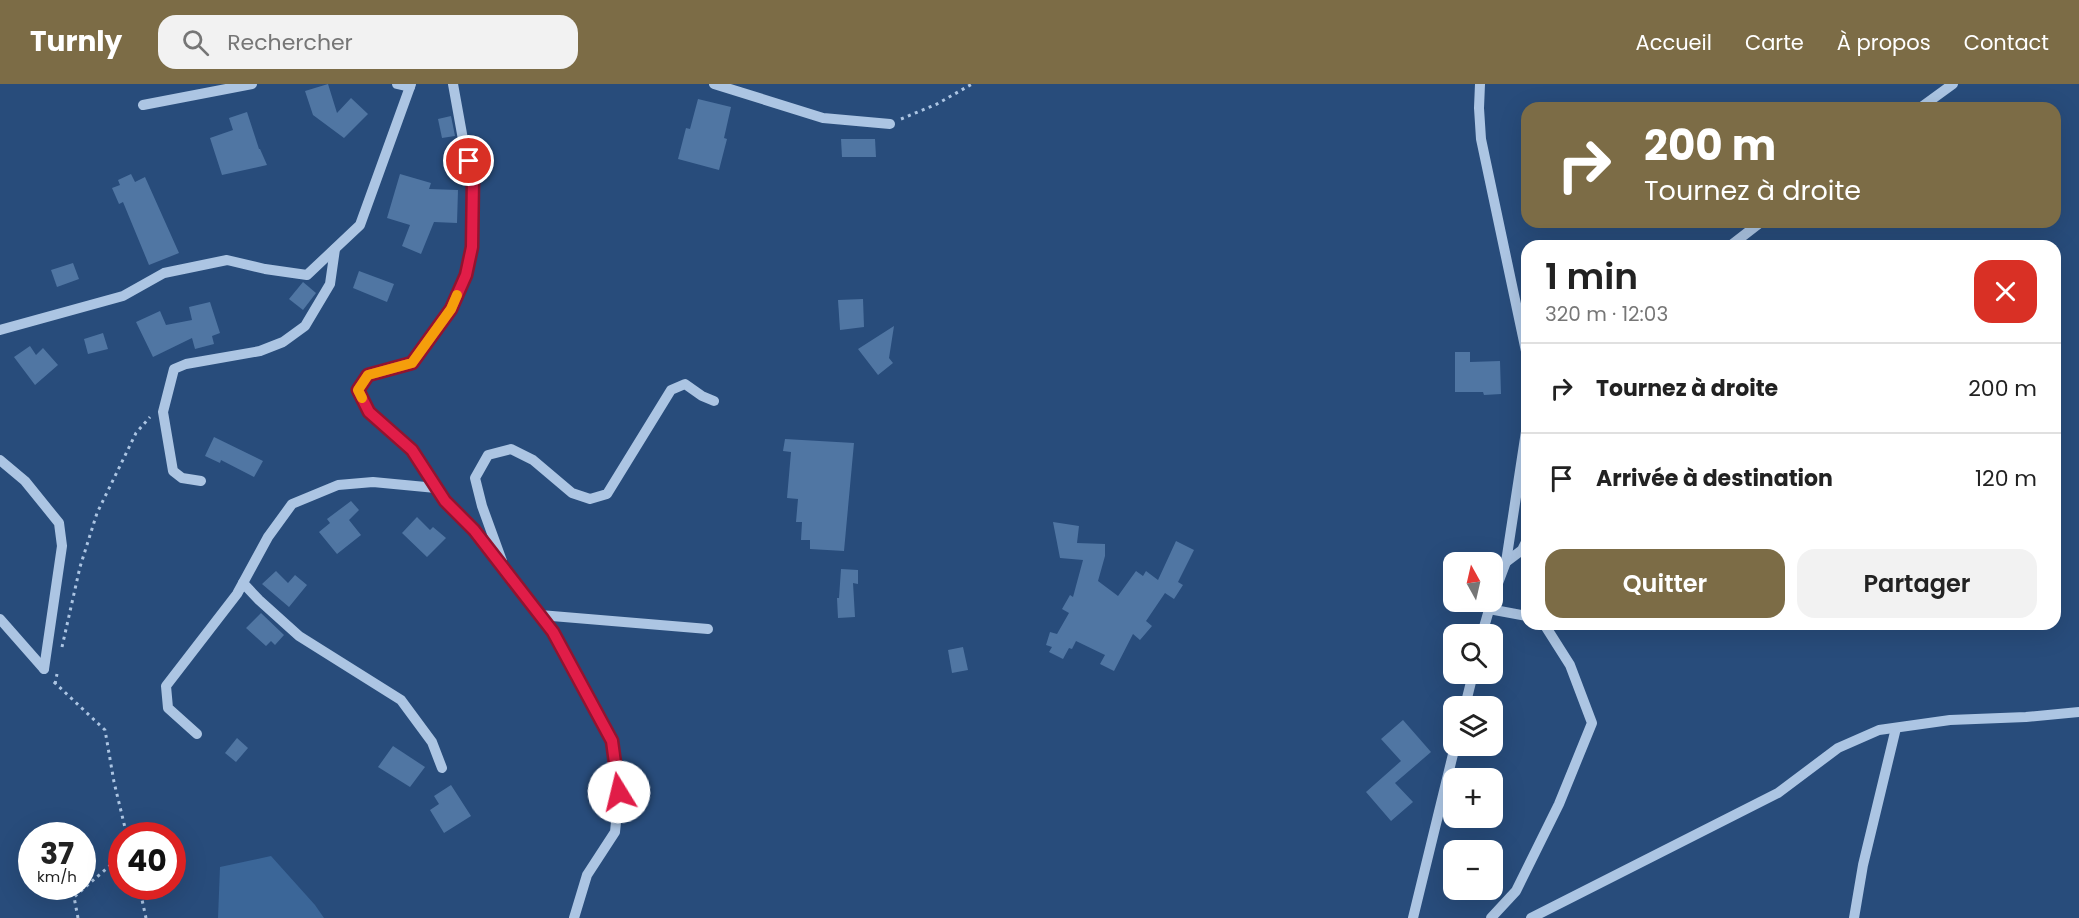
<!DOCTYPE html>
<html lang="fr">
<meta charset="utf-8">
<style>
body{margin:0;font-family:Poppins,sans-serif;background:#f2f2f2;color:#222;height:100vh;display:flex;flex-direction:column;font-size:22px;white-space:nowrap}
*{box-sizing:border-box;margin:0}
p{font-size:20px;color:#767676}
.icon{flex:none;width:33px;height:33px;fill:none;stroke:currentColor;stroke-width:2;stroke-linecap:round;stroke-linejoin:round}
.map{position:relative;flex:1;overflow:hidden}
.side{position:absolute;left:1521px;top:156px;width:540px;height:390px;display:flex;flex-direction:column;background:#fff;border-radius:18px;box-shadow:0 6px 24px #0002}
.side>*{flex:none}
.guide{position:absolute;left:1521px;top:18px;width:540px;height:126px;border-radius:18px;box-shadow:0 6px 24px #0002;background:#7c6c46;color:#fff;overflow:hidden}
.needle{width:39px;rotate:352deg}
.controls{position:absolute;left:1443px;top:468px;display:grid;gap:12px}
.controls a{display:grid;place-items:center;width:60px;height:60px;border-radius:12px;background:#fff;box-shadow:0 6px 24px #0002;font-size:30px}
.speed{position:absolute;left:18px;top:738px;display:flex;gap:12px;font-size:30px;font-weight:700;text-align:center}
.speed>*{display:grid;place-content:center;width:78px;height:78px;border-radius:50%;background:#fff;box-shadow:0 6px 24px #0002;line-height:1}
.speed small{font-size:15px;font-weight:400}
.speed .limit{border:9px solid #d22;background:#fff;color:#111}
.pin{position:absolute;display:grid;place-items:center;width:51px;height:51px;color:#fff;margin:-26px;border:3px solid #fff;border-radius:50%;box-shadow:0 2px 6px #0007}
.me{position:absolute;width:66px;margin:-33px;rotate:351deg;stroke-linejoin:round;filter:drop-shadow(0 0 4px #0008)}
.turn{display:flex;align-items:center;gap:21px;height:126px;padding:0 24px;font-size:27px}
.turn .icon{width:78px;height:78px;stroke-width:2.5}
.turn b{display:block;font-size:42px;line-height:51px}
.round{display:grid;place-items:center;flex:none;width:63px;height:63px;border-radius:18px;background:#f2f2f2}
.overview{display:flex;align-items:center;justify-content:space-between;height:102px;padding:0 24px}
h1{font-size:36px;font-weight:600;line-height:45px}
.action{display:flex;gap:12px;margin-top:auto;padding:12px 24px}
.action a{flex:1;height:69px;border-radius:18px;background:#7c6c46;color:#fff;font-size:24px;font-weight:600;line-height:69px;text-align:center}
.action a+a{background:#f2f2f2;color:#222}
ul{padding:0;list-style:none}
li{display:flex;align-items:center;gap:18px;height:90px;padding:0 24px;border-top:2px solid #e0e0e0}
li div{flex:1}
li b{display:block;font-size:22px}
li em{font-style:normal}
header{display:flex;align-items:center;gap:36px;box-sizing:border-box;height:84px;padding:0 30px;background:#7c6c46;color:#fff}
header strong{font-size:28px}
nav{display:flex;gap:33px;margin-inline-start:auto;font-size:21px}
.search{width:420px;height:54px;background:#f2f2f2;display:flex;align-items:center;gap:15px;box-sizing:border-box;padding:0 21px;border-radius:18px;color:#767676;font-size:22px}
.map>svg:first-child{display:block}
.green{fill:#3b6698}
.building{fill:#5076a3}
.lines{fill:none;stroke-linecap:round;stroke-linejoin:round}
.path{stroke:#acc5e3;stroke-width:3;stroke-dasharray:3 4.5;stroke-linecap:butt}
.minor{stroke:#acc5e3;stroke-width:10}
.route-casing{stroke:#92132f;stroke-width:15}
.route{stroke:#e11d48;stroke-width:10}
.slow{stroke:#f59e0b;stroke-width:10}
</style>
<header>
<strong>Turnly</strong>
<div class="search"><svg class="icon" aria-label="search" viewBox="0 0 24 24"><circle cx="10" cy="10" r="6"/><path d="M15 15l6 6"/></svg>Rechercher</div>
<nav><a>Accueil</a><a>Carte</a><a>À propos</a><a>Contact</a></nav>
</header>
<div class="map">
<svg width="2079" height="834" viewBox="0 0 2079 834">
<rect width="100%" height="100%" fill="#284c7b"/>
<polygon class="green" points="271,772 315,821 324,834 218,834 220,783"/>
<g class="building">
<polygon points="328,0 337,29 351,14 368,30 344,54 313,31 305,7"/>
<polygon points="698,15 731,23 724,54 727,55 719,86 678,75 686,44 690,45"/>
<polygon points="247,28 259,65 260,65 267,81 222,91 210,54 233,46 229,34"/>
<polygon points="451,32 455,52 442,54 438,35"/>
<polygon points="841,55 875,55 876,73 842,73"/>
<polygon points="131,90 135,98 145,93 179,169 149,181 123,118 119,120 112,104 120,101 118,96"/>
<polygon points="400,90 431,99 429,105 458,106 457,139 434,138 421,170 402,162 410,141 387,134"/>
<polygon points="73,179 79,195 57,203 51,186"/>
<polygon points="359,187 394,200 387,218 353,204"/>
<polygon points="303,198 316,209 303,226 289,215"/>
<polygon points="863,215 864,243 840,246 838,216"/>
<polygon points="210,218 220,249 212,252 214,260 195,265 192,254 153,273 136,238 160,227 166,241 192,236 189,223"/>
<polygon points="894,242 889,274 893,279 878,291 858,265"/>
<polygon points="103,249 108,265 88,270 84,255"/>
<polygon points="30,262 36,271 43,264 58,281 35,301 14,273"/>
<polygon points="1455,268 1470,268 1470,278 1500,277 1501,310 1484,311 1483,308 1455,308"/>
<polygon points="214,353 263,377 254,393 221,376 220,379 205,372"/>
<polygon points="785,355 854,359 844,467 810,465 810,456 801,456 802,438 796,438 798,415 787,414 791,368 783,367"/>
<polygon points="351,417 359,426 349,436 361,451 337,470 319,448 330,439 327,435"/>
<polygon points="417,433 430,446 433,443 446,454 427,473 402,449"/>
<polygon points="1053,438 1079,442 1077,459 1105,460 1105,472 1098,497 1118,512 1136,487 1143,492 1146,487 1158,496 1176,457 1194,466 1178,498 1183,501 1174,515 1165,509 1146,537 1152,542 1140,556 1133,550 1114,587 1100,580 1105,571 1076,557 1072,565 1069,564 1063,575 1049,568 1052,563 1046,561 1050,548 1057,550 1069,529 1062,525 1070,511 1073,513 1083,476 1060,474"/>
<polygon points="841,485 858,486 858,500 853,499 855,533 838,534 837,514 839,514"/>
<polygon points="276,487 288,499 295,491 307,501 289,523 262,500"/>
<polygon points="261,529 284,551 275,561 271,557 266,562 246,544"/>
<polygon points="963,563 968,586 952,589 948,566"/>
<polygon points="1403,636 1431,668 1395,699 1413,718 1391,737 1366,708 1401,677 1381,655"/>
<polygon points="237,654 248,664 236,678 225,669"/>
<polygon points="393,662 425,683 410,703 378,683"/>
<polygon points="451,701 471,732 444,749 430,726 439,720 434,712"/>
</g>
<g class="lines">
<g class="path">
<polyline points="901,35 937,20 972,0"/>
<polyline points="62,563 80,483 97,429 136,349 150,333"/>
<polyline points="54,598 105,646 114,698 127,752"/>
<polyline points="55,600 57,590"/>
<polyline points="139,802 146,834"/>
<polyline points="78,834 74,813 122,771"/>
</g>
<g class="minor">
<polyline points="397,0 410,3"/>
<polyline points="453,0 464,61 473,93 472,163 466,191 451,225 412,279 368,291 359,306 369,328 412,366 445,417 474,446 553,547 612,657 619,708 615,748 587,791 574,834"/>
<polyline points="714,0 823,34 890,40"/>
<polyline points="1480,0 1479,24 1481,55 1527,272"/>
<polyline points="143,21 252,0"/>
<polyline points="1920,24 1953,0"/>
<polyline points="1730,162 1761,138"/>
<polyline points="0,246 123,212 164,189 227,176 265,185 307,191 360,141 411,0"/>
<polyline points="0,376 25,397 59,439 62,462 44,585"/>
<polyline points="201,397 182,394 173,387 163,328 174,285 186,280 260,267 283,258 305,242 330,200 335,165"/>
<polyline points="502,477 482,422 475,394 488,371 511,365 533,376 572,409 590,415 607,410 671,306 685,300 702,312 714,317"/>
<polyline points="1506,478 1522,466 1527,456"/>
<polyline points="243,499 259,516 299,552 401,616 432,658 442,684"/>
<polyline points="1492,515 1506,478 1527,341"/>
<polyline points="1489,525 1527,532"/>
<polyline points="540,531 708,545"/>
<polyline points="0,535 44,585"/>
<polyline points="1482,550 1491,519"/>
<polyline points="1465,622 1473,590"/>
<polyline points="197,650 168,624 166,602 237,510 268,453 292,420 338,401 373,398 436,404"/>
<polyline points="1413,834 1455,662"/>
<polyline points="1491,834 1516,807 1559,720 1592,639 1570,581 1544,540"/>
<polyline points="1531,834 1778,709 1838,664 1879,646 1950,636 2026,633 2079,628"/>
<polyline points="1854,834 1863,781 1896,644"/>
</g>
</g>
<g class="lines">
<g class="route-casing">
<polyline id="route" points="469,77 473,93 472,163 466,191 451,225 412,279 368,291 358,306 369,328 412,366 445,417 474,446 553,548 612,657 619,708"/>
</g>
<use href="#route" class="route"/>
<polyline class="slow" points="362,314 358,306 368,291 412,279 451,225 457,211"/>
</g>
</svg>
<div class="controls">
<a><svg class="needle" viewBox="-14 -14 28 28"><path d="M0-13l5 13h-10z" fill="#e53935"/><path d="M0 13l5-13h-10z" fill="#767676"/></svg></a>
<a><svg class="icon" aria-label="search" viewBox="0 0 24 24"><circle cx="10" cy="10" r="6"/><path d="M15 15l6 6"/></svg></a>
<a><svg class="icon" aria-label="layers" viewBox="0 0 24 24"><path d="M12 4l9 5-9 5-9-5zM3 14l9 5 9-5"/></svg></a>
<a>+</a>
<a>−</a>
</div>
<div class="speed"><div>37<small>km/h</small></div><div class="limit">40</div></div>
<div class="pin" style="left:469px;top:77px;background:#d93025"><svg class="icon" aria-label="arrive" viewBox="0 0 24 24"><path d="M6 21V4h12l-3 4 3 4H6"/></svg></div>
<svg class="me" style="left:619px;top:708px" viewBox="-20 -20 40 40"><circle r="19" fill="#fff"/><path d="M0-13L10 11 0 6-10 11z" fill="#e11d48"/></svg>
<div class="guide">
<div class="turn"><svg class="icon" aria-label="right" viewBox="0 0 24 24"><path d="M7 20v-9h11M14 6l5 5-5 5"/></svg><div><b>200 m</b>Tournez à droite</div></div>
</div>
<section class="side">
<div class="overview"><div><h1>1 min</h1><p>320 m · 12:03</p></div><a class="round" style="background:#d93025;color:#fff"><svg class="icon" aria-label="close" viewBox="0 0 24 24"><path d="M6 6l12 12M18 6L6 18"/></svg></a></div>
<ul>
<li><svg class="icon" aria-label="right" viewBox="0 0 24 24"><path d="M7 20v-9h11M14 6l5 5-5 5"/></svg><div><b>Tournez à droite</b></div><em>200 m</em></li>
<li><svg class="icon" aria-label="arrive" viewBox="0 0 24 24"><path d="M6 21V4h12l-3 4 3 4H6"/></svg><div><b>Arrivée à destination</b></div><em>120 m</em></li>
</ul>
<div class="action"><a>Quitter</a><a>Partager</a></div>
</section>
</div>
